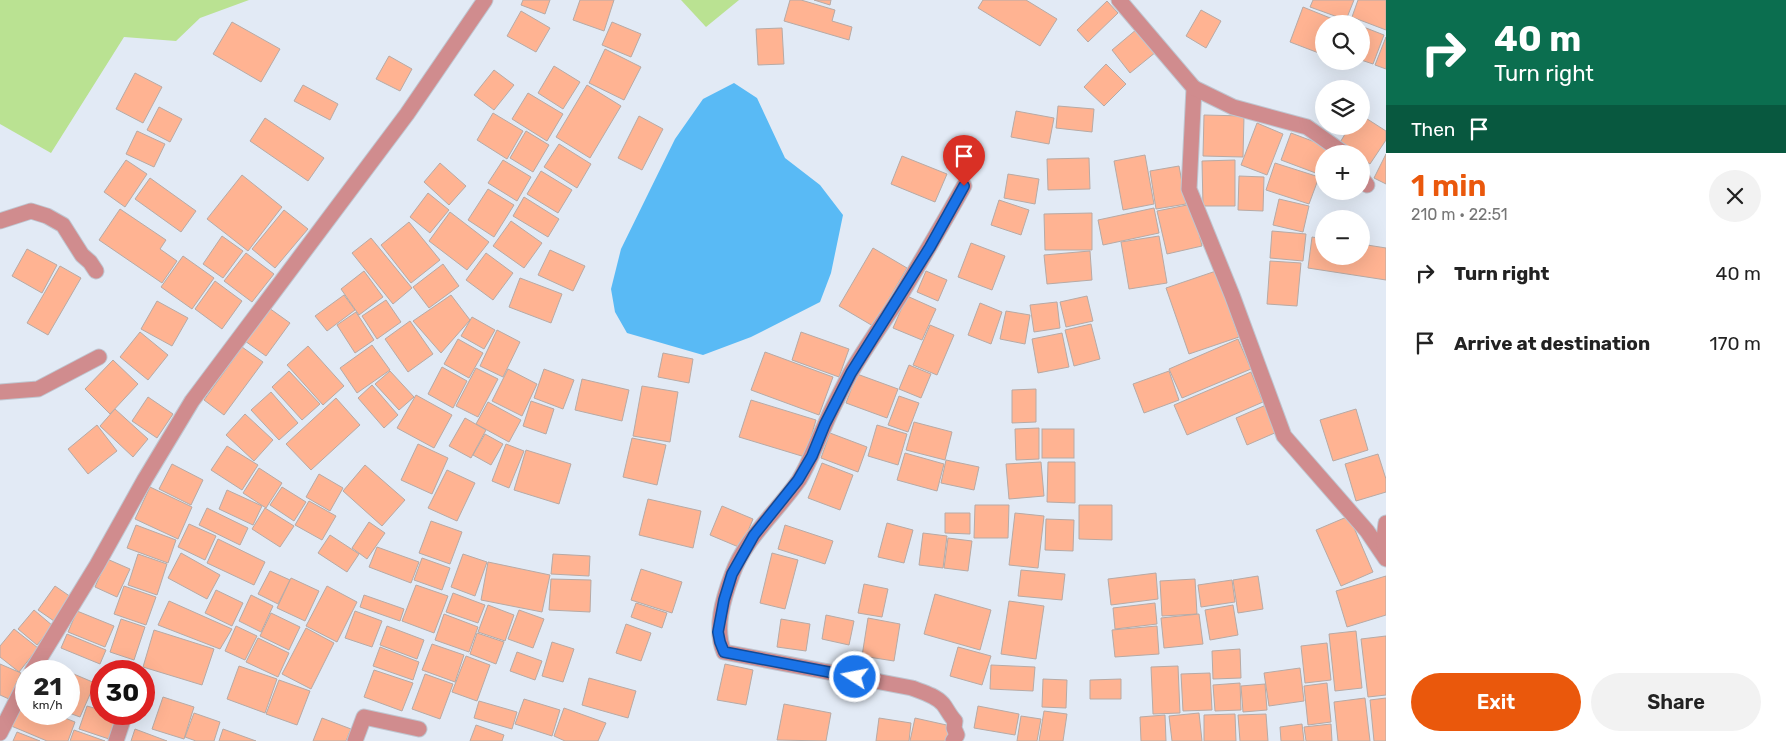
<!DOCTYPE html>
<meta charset="utf-8">
<style>
body{margin:0;font-family:Rubik,sans-serif;background:#f2f2f2;color:#222;height:100vh;display:flex;flex-direction:column;font-size:19px;white-space:nowrap}
*{box-sizing:border-box;margin:0}
p{font-size:16px;color:#767676}
.icon{flex:none;width:28px;height:28px;fill:none;stroke:currentColor;stroke-width:2;stroke-linecap:round;stroke-linejoin:round}
.map{position:relative;flex:1;overflow:hidden}
.drawer{display:flex;flex-direction:column;background:#fff;width:400px}
.drawer>*{flex:none}
.hud{background:#0b6e4f;color:#fff;overflow:hidden}
.buttons{position:absolute;left:1315px;top:15px;display:grid;gap:10px}
.buttons a{display:grid;place-items:center;width:55px;height:55px;border-radius:50%;background:#fff;box-shadow:0 5px 20px #0002;font-size:25px}
.speed{position:absolute;left:15px;top:660px;display:flex;gap:10px;font-size:25px;font-weight:700;text-align:center}
.speed>*{display:grid;place-content:center;width:65px;height:65px;border-radius:50%;background:#fff;box-shadow:0 5px 20px #0002;line-height:1}
.speed small{font-size:12px;font-weight:400}
.speed .limit{border:8px solid #d22;background:#fff;color:#111}
.pin{position:absolute;display:grid;place-items:center;width:42px;height:42px;color:#fff;margin:-51px -21px;border-radius:50% 50% 50% 0;rotate:-45deg;box-shadow:0 0 5px #0007}
.pin .icon{rotate:45deg}
.me{position:absolute;width:55px;margin:-28px;rotate:281deg;stroke-linejoin:round;filter:drop-shadow(0 0 4px #0008)}
.turn{display:flex;align-items:center;gap:18px;height:105px;padding:0 25px;font-size:22px}
.turn .icon{width:65px;height:65px;stroke-width:2.5}
.turn b{display:block;font-size:35px;line-height:42px}
.then{display:flex;align-items:center;height:48px;padding:0 25px;background:#0003;gap:10px;font-size:19px}
.round{display:grid;place-items:center;flex:none;width:52px;height:52px;border-radius:26px;background:#f2f2f2}
.overview{display:flex;align-items:center;justify-content:space-between;height:85px;padding:0 25px}
h1{font-size:30px;font-weight:600;line-height:38px;color:#ea580c}
.primary-button{display:flex;gap:10px;margin-top:auto;padding:10px 25px}
.primary-button a{flex:1;height:58px;border-radius:30px;background:#ea580c;color:#fff;font-size:20px;font-weight:600;line-height:58px;text-align:center}
.primary-button a+a{background:#f2f2f2;color:#222}
ul{padding:0;list-style:none}
li{display:flex;align-items:center;gap:15px;height:70px;padding:0 25px}
li div{flex:1}
li b{display:block;font-size:19px}
li em{font-style:normal}
main{display:flex;flex:1;min-height:0}
.map>svg:first-child{display:block}
.green{fill:#bae292}
.water{fill:#59baf5}
.building{fill:#ffb392;stroke:#b7aaa5}
.lines{fill:none;stroke-linecap:round;stroke-linejoin:round}
.street-casing{stroke:#bfc6d0;stroke-width:17}
.street{stroke:#d08c8e;stroke-width:15}
.route-casing{stroke:#114b97;stroke-width:12}
.route{stroke:#1a73e8;stroke-width:9}
</style>
<main>
<div class="map">
<svg width="1386" height="741" viewBox="0 0 1386 741">
<rect width="100%" height="100%" fill="#e2eaf5"/>
<g class="green">
<polygon points="0,0 249,0 200,18 176,41 124,37 51,153 0,124"/>
<polygon points="681,0 739,0 706,27"/>
</g>
<polygon class="water" points="734,83 757,98 785,158 820,185 843,215 831,273 820,302 751,337 703,355 627,333 615,312 611,289 621,249 675,139 703,99"/>
<g class="building">
<polygon points="523,0 550,0 545,14 521,5"/>
<polygon points="580,0 614,0 604,31 573,20"/>
<polygon points="790,0 801,0 835,10 832,21 852,27 849,40 784,21"/>
<polygon points="814,0 831,0 830,5"/>
<polygon points="983,0 1026,0 1057,19 1040,46 978,8"/>
<polygon points="1313,0 1354,0 1346,20 1310,7"/>
<polygon points="1358,0 1386,0 1386,30 1352,17"/>
<polygon points="1107,1 1118,13 1088,42 1077,30"/>
<polygon points="1303,7 1345,24 1324,24 1324,55 1290,42"/>
<polygon points="1201,10 1221,21 1206,48 1186,36"/>
<polygon points="521,11 550,28 536,52 507,36"/>
<polygon points="232,22 280,49 261,82 213,54"/>
<polygon points="612,22 641,34 631,57 602,45"/>
<polygon points="1361,26 1384,35 1373,64 1361,60"/>
<polygon points="782,28 784,64 758,65 756,29"/>
<polygon points="1137,29 1156,52 1130,73 1112,50"/>
<polygon points="1386,37 1386,69 1375,65"/>
<polygon points="605,49 641,67 624,100 589,83"/>
<polygon points="389,56 412,69 400,91 376,79"/>
<polygon points="1106,64 1126,84 1104,106 1084,87"/>
<polygon points="554,66 580,82 563,109 538,93"/>
<polygon points="494,70 514,85 494,110 474,95"/>
<polygon points="135,73 162,87 143,123 116,109"/>
<polygon points="303,85 338,104 330,120 294,101"/>
<polygon points="587,85 621,106 590,158 556,137"/>
<polygon points="528,93 563,114 547,141 512,119"/>
<polygon points="1058,106 1094,109 1092,132 1056,128"/>
<polygon points="159,107 182,119 170,142 147,130"/>
<polygon points="1016,111 1054,118 1049,144 1011,137"/>
<polygon points="493,113 523,131 507,159 477,140"/>
<polygon points="1204,115 1244,116 1243,157 1203,156"/>
<polygon points="1361,115 1386,131 1386,140 1370,164 1361,158 1361,154 1354,154 1339,144 1350,126 1361,126"/>
<polygon points="639,116 663,129 642,170 618,158"/>
<polygon points="265,118 324,158 308,181 250,141"/>
<polygon points="1257,123 1283,134 1267,175 1241,165"/>
<polygon points="137,131 165,144 154,167 126,154"/>
<polygon points="526,131 549,145 533,172 510,158"/>
<polygon points="1291,133 1331,148 1329,154 1324,154 1324,168 1321,175 1281,160"/>
<polygon points="559,144 591,164 577,188 544,167"/>
<polygon points="1386,154 1386,184 1374,178"/>
<polygon points="1145,155 1154,204 1123,210 1114,161"/>
<polygon points="902,156 947,174 935,202 891,184"/>
<polygon points="1089,158 1090,189 1048,190 1047,159"/>
<polygon points="126,160 147,174 125,207 104,192"/>
<polygon points="503,160 531,177 517,201 488,183"/>
<polygon points="1235,160 1235,206 1203,206 1202,161"/>
<polygon points="440,163 466,186 449,205 424,182"/>
<polygon points="1275,163 1319,177 1309,204 1266,190"/>
<polygon points="1179,166 1186,204 1156,209 1150,171"/>
<polygon points="541,171 572,190 558,213 527,194"/>
<polygon points="1008,174 1039,179 1035,204 1004,198"/>
<polygon points="242,175 282,207 248,251 207,219"/>
<polygon points="1239,176 1264,177 1263,211 1238,210"/>
<polygon points="150,178 196,211 181,232 135,199"/>
<polygon points="488,189 514,205 494,237 468,220"/>
<polygon points="428,193 449,210 430,233 410,217"/>
<polygon points="524,197 559,219 548,237 513,216"/>
<polygon points="1279,199 1309,206 1303,232 1273,225"/>
<polygon points="999,200 1029,210 1021,235 991,225"/>
<polygon points="1192,204 1202,246 1167,254 1157,211"/>
<polygon points="1154,208 1159,233 1103,245 1098,220"/>
<polygon points="120,209 166,240 160,249 177,261 162,283 99,240"/>
<polygon points="284,210 308,229 275,268 252,249"/>
<polygon points="450,212 489,242 467,270 429,241"/>
<polygon points="1092,213 1092,250 1045,250 1044,214"/>
<polygon points="511,221 542,243 524,268 493,246"/>
<polygon points="409,222 440,260 411,283 381,245"/>
<polygon points="1272,231 1306,234 1303,261 1270,258"/>
<polygon points="222,236 243,251 223,278 203,264"/>
<polygon points="1159,236 1167,283 1129,289 1121,242"/>
<polygon points="1312,237 1324,239 1324,256 1361,256 1361,244 1386,248 1386,280 1308,268"/>
<polygon points="371,238 412,288 393,304 352,253"/>
<polygon points="971,243 1005,256 992,290 958,277"/>
<polygon points="873,248 907,268 873,326 839,306"/>
<polygon points="27,249 57,265 42,293 12,276"/>
<polygon points="550,250 585,266 573,291 538,275"/>
<polygon points="1090,251 1092,280 1047,284 1044,255"/>
<polygon points="246,253 274,274 252,302 224,281"/>
<polygon points="486,253 513,273 493,300 466,280"/>
<polygon points="183,256 214,278 192,309 161,287"/>
<polygon points="1270,261 1301,263 1297,306 1267,304"/>
<polygon points="443,264 459,286 429,308 413,287"/>
<polygon points="60,266 81,278 48,335 27,323"/>
<polygon points="364,271 383,297 359,315 341,289"/>
<polygon points="926,271 947,280 938,301 917,292"/>
<polygon points="1216,271 1239,337 1189,354 1166,288"/>
<polygon points="520,278 562,294 551,323 509,307"/>
<polygon points="215,281 242,301 222,329 195,309"/>
<polygon points="344,295 355,310 327,331 315,316"/>
<polygon points="451,295 470,320 441,353 413,321"/>
<polygon points="907,296 936,309 922,340 893,328"/>
<polygon points="1087,296 1093,321 1066,327 1060,302"/>
<polygon points="386,300 401,322 377,339 362,316"/>
<polygon points="157,301 188,318 172,346 141,329"/>
<polygon points="1057,302 1060,328 1034,332 1030,305"/>
<polygon points="980,303 1002,312 991,344 968,335"/>
<polygon points="269,308 290,323 266,356 245,341"/>
<polygon points="1006,311 1030,315 1025,344 1000,339"/>
<polygon points="356,312 374,340 355,353 337,325"/>
<polygon points="472,317 495,330 484,349 461,336"/>
<polygon points="410,321 433,354 408,372 385,339"/>
<polygon points="1091,324 1100,359 1074,366 1065,330"/>
<polygon points="930,325 954,335 937,375 913,365"/>
<polygon points="497,330 520,342 503,377 480,366"/>
<polygon points="140,332 168,355 148,380 120,357"/>
<polygon points="801,332 849,349 839,377 792,360"/>
<polygon points="1062,333 1069,367 1038,373 1032,339"/>
<polygon points="458,339 483,353 469,378 444,364"/>
<polygon points="1238,339 1251,369 1182,398 1169,369"/>
<polygon points="372,345 390,370 357,393 340,368"/>
<polygon points="308,346 344,386 323,405 287,365"/>
<polygon points="242,347 263,362 224,415 204,400"/>
<polygon points="765,352 833,377 819,415 751,390"/>
<polygon points="663,353 693,359 689,383 658,377"/>
<polygon points="113,360 138,384 110,414 85,389"/>
<polygon points="909,365 931,374 921,398 899,389"/>
<polygon points="442,367 467,381 453,408 428,394"/>
<polygon points="476,368 498,379 478,417 456,406"/>
<polygon points="508,369 537,384 522,416 492,401"/>
<polygon points="544,369 574,380 563,409 534,398"/>
<polygon points="289,371 320,404 302,420 272,387"/>
<polygon points="390,371 414,397 399,410 375,384"/>
<polygon points="1169,371 1179,400 1144,413 1133,384"/>
<polygon points="1251,372 1263,402 1187,435 1174,405"/>
<polygon points="857,374 898,389 887,418 846,403"/>
<polygon points="582,379 629,390 622,421 575,410"/>
<polygon points="372,385 398,415 384,428 358,398"/>
<polygon points="642,386 678,392 670,442 633,436"/>
<polygon points="1036,389 1036,422 1012,423 1012,390"/>
<polygon points="271,392 298,423 279,440 251,410"/>
<polygon points="416,395 452,415 434,448 397,428"/>
<polygon points="899,396 919,403 908,432 888,425"/>
<polygon points="148,397 173,414 157,438 132,421"/>
<polygon points="336,398 360,425 311,470 286,444"/>
<polygon points="751,400 816,420 805,457 739,437"/>
<polygon points="531,401 554,409 546,434 523,426"/>
<polygon points="488,402 521,420 509,442 476,424"/>
<polygon points="1266,405 1277,432 1247,445 1236,418"/>
<polygon points="115,409 148,439 133,457 100,426"/>
<polygon points="1356,409 1368,450 1333,461 1320,420"/>
<polygon points="245,414 273,440 254,461 226,435"/>
<polygon points="465,418 486,430 471,458 449,446"/>
<polygon points="914,422 952,432 945,460 906,450"/>
<polygon points="97,425 117,451 88,474 68,449"/>
<polygon points="877,425 907,434 898,465 868,456"/>
<polygon points="1039,428 1039,459 1016,460 1015,429"/>
<rect x="1042" y="429" width="32" height="29"/>
<polygon points="830,433 867,447 858,472 821,458"/>
<polygon points="485,434 503,444 491,465 473,455"/>
<polygon points="632,438 666,445 657,485 623,477"/>
<polygon points="418,444 448,458 432,494 401,480"/>
<polygon points="506,444 524,451 509,488 492,481"/>
<polygon points="227,446 258,465 242,490 211,470"/>
<polygon points="526,450 571,464 559,504 514,490"/>
<polygon points="905,453 944,464 937,491 897,480"/>
<polygon points="1378,454 1386,479 1386,492 1356,501 1345,464"/>
<polygon points="946,460 979,467 974,490 941,483"/>
<polygon points="1041,462 1044,496 1009,499 1006,464"/>
<polygon points="1048,462 1075,462 1075,503 1047,502"/>
<polygon points="822,463 853,475 840,510 808,498"/>
<polygon points="172,464 203,480 191,505 159,489"/>
<polygon points="365,465 405,500 382,526 343,491"/>
<polygon points="259,468 282,483 266,508 243,493"/>
<polygon points="447,470 475,483 457,521 428,508"/>
<polygon points="319,474 343,488 330,511 306,497"/>
<polygon points="150,487 192,507 178,539 135,519"/>
<polygon points="282,487 306,502 294,521 270,505"/>
<polygon points="227,490 262,506 253,525 219,509"/>
<polygon points="648,499 701,511 693,548 639,535"/>
<polygon points="309,501 336,516 322,540 295,525"/>
<polygon points="975,505 1009,505 1008,538 974,538"/>
<polygon points="1079,505 1112,505 1112,540 1079,539"/>
<polygon points="722,506 753,519 741,548 710,535"/>
<polygon points="207,508 248,528 240,545 199,525"/>
<polygon points="265,508 294,526 280,547 252,529"/>
<polygon points="945,513 970,513 970,534 945,533"/>
<polygon points="1015,513 1044,516 1038,568 1009,565"/>
<polygon points="1349,516 1373,572 1341,586 1316,530"/>
<polygon points="1046,519 1074,520 1073,551 1045,550"/>
<polygon points="431,521 462,532 450,564 419,553"/>
<polygon points="369,522 385,533 367,559 352,548"/>
<polygon points="887,523 913,530 904,563 878,557"/>
<polygon points="189,524 216,536 205,560 178,547"/>
<polygon points="136,525 176,540 168,563 127,548"/>
<polygon points="785,525 833,541 825,564 778,549"/>
<polygon points="923,533 947,536 943,568 919,565"/>
<polygon points="330,535 359,554 347,572 318,553"/>
<polygon points="948,538 972,541 968,571 944,568"/>
<polygon points="218,539 265,562 254,585 207,563"/>
<polygon points="377,547 419,562 411,583 369,567"/>
<polygon points="181,553 220,575 207,599 168,578"/>
<polygon points="772,553 798,560 785,609 760,603"/>
<polygon points="138,554 167,564 157,595 128,585"/>
<polygon points="463,554 487,562 475,596 451,587"/>
<polygon points="553,554 590,556 589,576 551,574"/>
<polygon points="422,558 450,568 442,590 414,580"/>
<polygon points="107,559 130,569 117,597 95,587"/>
<polygon points="488,562 550,575 542,612 481,600"/>
<polygon points="641,569 682,582 672,613 631,600"/>
<polygon points="1021,570 1065,574 1062,600 1018,596"/>
<polygon points="270,571 290,580 278,604 258,594"/>
<polygon points="1156,573 1158,599 1111,605 1108,579"/>
<polygon points="1258,576 1263,609 1238,613 1233,580"/>
<polygon points="1386,576 1386,615 1347,627 1336,591"/>
<polygon points="291,578 319,591 305,621 277,608"/>
<polygon points="551,579 591,580 590,612 549,610"/>
<polygon points="1195,579 1197,614 1162,616 1160,581"/>
<polygon points="1232,580 1235,602 1201,607 1198,585"/>
<polygon points="864,584 888,589 882,617 858,613"/>
<polygon points="416,585 448,596 434,633 402,621"/>
<polygon points="55,586 71,597 54,621 38,610"/>
<polygon points="124,586 156,597 146,625 114,614"/>
<polygon points="327,586 357,602 337,642 306,626"/>
<polygon points="216,590 243,603 232,626 205,613"/>
<polygon points="453,593 485,605 478,623 446,612"/>
<polygon points="935,594 991,610 980,650 924,634"/>
<polygon points="251,595 273,606 261,632 239,621"/>
<polygon points="364,595 404,609 400,621 360,607"/>
<polygon points="169,601 232,629 220,649 158,625"/>
<polygon points="1009,601 1044,606 1036,659 1001,654"/>
<polygon points="636,603 667,613 662,628 631,617"/>
<polygon points="1155,603 1157,624 1115,629 1113,608"/>
<polygon points="488,605 514,615 505,641 478,632"/>
<polygon points="1233,605 1238,635 1210,640 1205,610"/>
<polygon points="34,610 53,626 37,645 18,629"/>
<polygon points="519,610 544,619 533,648 508,639"/>
<polygon points="77,611 114,626 105,647 68,632"/>
<polygon points="355,611 382,621 372,647 345,638"/>
<polygon points="271,613 300,627 289,650 260,636"/>
<polygon points="444,614 478,627 469,652 435,640"/>
<polygon points="1199,614 1203,644 1164,648 1161,618"/>
<polygon points="826,615 854,621 849,645 822,639"/>
<polygon points="868,618 900,624 894,661 862,656"/>
<polygon points="121,619 145,627 134,660 110,652"/>
<polygon points="781,619 810,624 806,651 777,647"/>
<polygon points="626,624 651,633 641,661 616,653"/>
<polygon points="236,626 257,636 245,660 225,651"/>
<polygon points="387,626 424,640 417,659 380,645"/>
<polygon points="1157,626 1159,654 1115,657 1112,630"/>
<polygon points="306,628 334,643 311,689 282,674"/>
<polygon points="14,629 38,648 19,672 0,657 0,646"/>
<polygon points="154,630 214,649 202,685 143,667"/>
<polygon points="1356,631 1362,688 1335,691 1329,634"/>
<polygon points="477,633 504,642 496,664 470,654"/>
<polygon points="67,634 106,650 100,664 61,648"/>
<polygon points="1386,636 1386,695 1368,697 1361,639"/>
<polygon points="258,638 289,653 278,677 246,662"/>
<polygon points="552,642 574,649 563,682 542,676"/>
<polygon points="1327,643 1331,680 1305,683 1301,646"/>
<polygon points="432,644 464,655 455,682 422,670"/>
<polygon points="380,647 419,662 413,680 373,666"/>
<polygon points="958,647 991,656 982,685 950,676"/>
<polygon points="1240,649 1241,678 1213,679 1212,651"/>
<polygon points="517,652 542,661 535,680 510,671"/>
<polygon points="466,656 490,665 477,701 452,692"/>
<polygon points="42,661 67,671 37,671"/>
<polygon points="0,664 21,673 9,699 0,695"/>
<polygon points="725,664 753,670 746,705 717,700"/>
<polygon points="991,665 1035,667 1033,691 990,689"/>
<polygon points="239,666 277,679 265,713 227,699"/>
<polygon points="1178,666 1180,713 1153,714 1151,667"/>
<polygon points="1300,668 1304,701 1269,706 1264,673"/>
<polygon points="374,670 413,683 402,711 364,697"/>
<polygon points="69,672 95,683 80,717 69,713"/>
<polygon points="1210,673 1212,710 1183,711 1181,674"/>
<polygon points="425,674 453,684 440,719 412,709"/>
<polygon points="589,678 636,691 628,718 582,705"/>
<polygon points="101,679 101,706 93,704"/>
<polygon points="1043,679 1067,680 1066,708 1042,707"/>
<polygon points="1121,679 1121,699 1090,699 1090,680"/>
<polygon points="279,680 310,691 297,725 266,714"/>
<polygon points="1240,683 1241,710 1215,711 1213,685"/>
<polygon points="1327,683 1331,722 1308,725 1304,686"/>
<polygon points="1265,684 1267,710 1243,712 1241,686"/>
<polygon points="163,697 194,707 184,739 152,729"/>
<polygon points="1365,698 1370,741 1338,741 1334,702"/>
<polygon points="1386,698 1386,741 1374,741 1370,700"/>
<polygon points="19,699 26,702 26,714 55,714 75,722 68,741 47,741 9,725"/>
<polygon points="524,699 560,710 552,736 515,724"/>
<polygon points="479,701 517,712 512,729 474,718"/>
<polygon points="784,704 831,713 826,741 777,740"/>
<polygon points="87,706 101,710 101,714 117,716 109,739 79,729"/>
<polygon points="978,706 1019,714 1015,735 974,728"/>
<polygon points="564,708 606,723 598,741 565,741 554,736"/>
<polygon points="1044,711 1067,714 1063,741 1039,741"/>
<polygon points="194,713 220,722 214,741 196,741 185,737"/>
<polygon points="1199,713 1202,741 1172,741 1169,716"/>
<polygon points="1235,714 1236,741 1204,741 1204,715"/>
<polygon points="1266,714 1268,741 1240,741 1238,715"/>
<polygon points="1165,715 1166,741 1141,741 1140,717"/>
<polygon points="1021,716 1041,719 1037,741 1017,741"/>
<polygon points="322,718 351,729 346,741 313,741"/>
<polygon points="879,718 911,723 909,741 876,741"/>
<polygon points="915,718 951,726 948,741 910,741"/>
<polygon points="1302,724 1304,741 1281,741 1280,727"/>
<polygon points="1331,724 1332,741 1306,741 1304,727"/>
<polygon points="476,725 504,735 502,741 470,741"/>
<polygon points="135,729 167,741 131,741"/>
<polygon points="223,729 256,741 219,741"/>
<polygon points="74,730 105,741 70,741"/>
<polygon points="17,732 40,741 13,741"/>
</g>
<g class="lines">
<g class="street-casing">
<g id="street">
<polyline points="1119,0 1194,88 1189,189 1232,295 1284,436 1367,531 1386,559"/>
<polyline points="1194,88 1233,107 1307,127 1345,154"/>
<polyline points="1361,177 1367,185"/>
<polyline points="0,221 31,211 47,216 63,225 82,255 90,262 96,271"/>
<polyline points="0,392 38,389 99,357"/>
<polyline points="1385,556 1384,538 1386,523"/>
<polyline points="32,671 97,565 145,479 192,401 407,114 485,0"/>
<polyline points="0,733 26,682"/>
<polyline points="116,741 125,714"/>
<polyline points="355,741 364,717 419,729"/>
<path d="M953,741l4,-6 -3,-7 1,-7c-5,-5 -8,-12 -12,-17 -8,-9 -21,-12 -31,-16l-188,-36c-10,-23 -1,-53 8,-77 13,-37 45,-63 67,-95 11,-18 17,-36 26,-55 7,-17 16,-34 25,-51 15,-26 33,-51 49,-76 22,-37 44,-74 65,-112"/>
</g>
</g>
<use href="#street" class="street"/>
</g>
<g class="lines">
<g class="route-casing">
<polyline id="route" points="855,677 724,652 720,642 718,632 724,600 732,574 754,535 798,480 812,456 825,424 851,373 930,247 964,186"/>
</g>
<use href="#route" class="route"/>
</g>
</svg>
<div class="buttons">
<a><svg class="icon" aria-label="search" viewBox="0 0 24 24"><circle cx="10" cy="10" r="6"/><path d="M15 15l6 6"/></svg></a>
<a><svg class="icon" aria-label="layers" viewBox="0 0 24 24"><path d="M12 4l9 5-9 5-9-5zM3 14l9 5 9-5"/></svg></a>
<a>+</a>
<a>−</a>
</div>
<div class="speed"><div>21<small>km/h</small></div><div class="limit">30</div></div>
<div class="pin" style="left:964px;top:186px;background:#d93025"><svg class="icon" aria-label="arrive" viewBox="0 0 24 24"><path d="M6 21V4h12l-3 4 3 4H6"/></svg></div>
<svg class="me" style="left:855px;top:677px" viewBox="-20 -20 40 40"><circle r="17" fill="#1a73e8" stroke="#fff" stroke-width="3"/><path d="M0-11L8 9 0 5-8 9z" fill="#fff"/></svg>
</div>
<section class="drawer">
<div class="hud">
<div class="turn"><svg class="icon" aria-label="right" viewBox="0 0 24 24"><path d="M7 20v-9h11M14 6l5 5-5 5"/></svg><div><b>40 m</b>Turn right</div></div>
<div class="then">Then<svg class="icon" aria-label="arrive" viewBox="0 0 24 24"><path d="M6 21V4h12l-3 4 3 4H6"/></svg></div>
</div>
<div class="overview"><div><h1>1 min</h1><p>210 m · 22:51</p></div><a class="round"><svg class="icon" aria-label="close" viewBox="0 0 24 24"><path d="M6 6l12 12M18 6L6 18"/></svg></a></div>
<ul>
<li><svg class="icon" aria-label="right" viewBox="0 0 24 24"><path d="M7 20v-9h11M14 6l5 5-5 5"/></svg><div><b>Turn right</b></div><em>40 m</em></li>
<li><svg class="icon" aria-label="arrive" viewBox="0 0 24 24"><path d="M6 21V4h12l-3 4 3 4H6"/></svg><div><b>Arrive at destination</b></div><em>170 m</em></li>
</ul>
<div class="primary-button"><a>Exit</a><a>Share</a></div>
</section>
</main>
